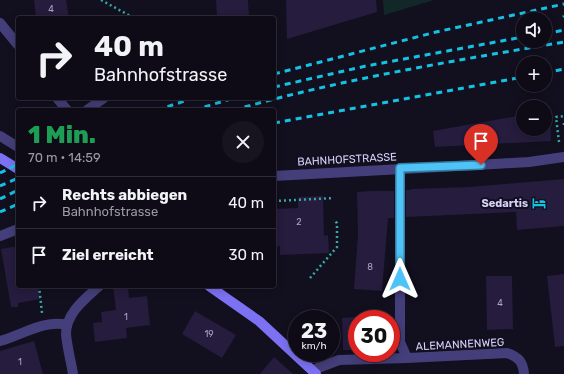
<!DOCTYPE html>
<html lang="de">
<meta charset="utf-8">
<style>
body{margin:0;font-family:Rubik,sans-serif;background:#171420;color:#f1f3f6;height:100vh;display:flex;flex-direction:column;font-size:15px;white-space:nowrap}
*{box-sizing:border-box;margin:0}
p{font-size:13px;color:#9b9ba1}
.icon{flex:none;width:22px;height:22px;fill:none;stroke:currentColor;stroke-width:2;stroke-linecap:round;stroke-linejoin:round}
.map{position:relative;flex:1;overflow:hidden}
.drawer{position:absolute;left:16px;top:108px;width:260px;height:180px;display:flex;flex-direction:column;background:#0e0b17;border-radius:4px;box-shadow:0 2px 10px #0003,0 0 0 1px #2e2b36}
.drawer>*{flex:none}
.guide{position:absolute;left:16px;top:16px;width:260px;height:84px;border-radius:4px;box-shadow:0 2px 10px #0003,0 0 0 1px #2e2b36;background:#0e0b17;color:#f1f3f6;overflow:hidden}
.controls{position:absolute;left:516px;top:12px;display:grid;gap:8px}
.controls a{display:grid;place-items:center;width:36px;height:36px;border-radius:50%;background:#0e0b17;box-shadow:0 2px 10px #0003,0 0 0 1px #2e2b36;font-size:20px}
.speed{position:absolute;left:288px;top:310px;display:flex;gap:8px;font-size:20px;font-weight:700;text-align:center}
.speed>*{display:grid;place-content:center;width:52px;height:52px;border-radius:50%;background:#0e0b17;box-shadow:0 2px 10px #0003,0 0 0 1px #2e2b36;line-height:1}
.speed small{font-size:10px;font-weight:400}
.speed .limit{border:6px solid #d22;background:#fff;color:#111}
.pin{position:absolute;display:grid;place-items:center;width:34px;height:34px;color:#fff;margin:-41px -17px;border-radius:50% 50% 50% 0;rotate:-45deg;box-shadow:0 0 4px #0007}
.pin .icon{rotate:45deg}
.me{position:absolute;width:44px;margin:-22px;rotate:0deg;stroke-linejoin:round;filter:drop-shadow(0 0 3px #0008)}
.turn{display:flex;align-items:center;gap:14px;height:84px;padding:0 12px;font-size:18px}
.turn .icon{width:52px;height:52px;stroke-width:2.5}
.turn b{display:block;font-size:28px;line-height:34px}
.round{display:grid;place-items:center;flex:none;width:42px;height:42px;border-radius:21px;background:#171420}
.head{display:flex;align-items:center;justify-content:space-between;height:68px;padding:0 12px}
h1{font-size:24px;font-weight:800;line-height:30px;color:#1e9e55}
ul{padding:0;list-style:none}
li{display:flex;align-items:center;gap:12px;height:52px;padding:0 12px;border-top:1px solid #2e2b36}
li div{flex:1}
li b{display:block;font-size:15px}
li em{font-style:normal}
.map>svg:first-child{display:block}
.green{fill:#122828}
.building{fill:#251c3e}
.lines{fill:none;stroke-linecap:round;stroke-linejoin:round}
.path{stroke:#39a7a6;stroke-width:2.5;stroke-dasharray:2 3;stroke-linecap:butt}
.street{stroke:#443e7a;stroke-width:10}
.secondary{stroke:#7b71f2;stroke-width:10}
.rail{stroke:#15c2e3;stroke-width:3;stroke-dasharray:6 5;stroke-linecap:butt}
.route-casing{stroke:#337fa1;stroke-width:10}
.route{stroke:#4fc3f7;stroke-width:7}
.labels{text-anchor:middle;stroke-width:4;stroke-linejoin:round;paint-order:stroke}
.number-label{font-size:9px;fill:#aba4cc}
.street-label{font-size:11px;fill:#d8d1fb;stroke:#120f1f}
.poi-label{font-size:11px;font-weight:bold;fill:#d8d1fb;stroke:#120f1f;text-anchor:end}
</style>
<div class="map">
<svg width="564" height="374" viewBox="0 0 564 374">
<rect width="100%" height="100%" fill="#120f1f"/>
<polygon class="green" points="383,0 434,0 384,15"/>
<g class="building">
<polygon points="34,0 66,0 69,18 36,18"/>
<polygon points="216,0 248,0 249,18 217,18"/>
<polygon points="286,0 376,0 377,12 287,39"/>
<polygon points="550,110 551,141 435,147 433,131 523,115 523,129 545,129 545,111"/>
<polygon points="564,179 564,226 517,230 516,212 406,217 406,190 411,190 411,189 469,187"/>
<polygon points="371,191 394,191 394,218 388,218 382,291 354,289 358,235 357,192"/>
<polygon points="323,196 324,236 328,235 329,253 280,255 280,246 274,247 274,209 298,208 298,197"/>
<polygon points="18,246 18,286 38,286 40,299 18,303 18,307 11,307 1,249"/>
<polygon points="564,274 564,346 555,347 547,276"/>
<polygon points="486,276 512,276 513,329 487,330"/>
<polygon points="113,286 128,286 129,298 147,296 150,325 126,328 127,338 95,342 93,323 102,322 101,312 116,310"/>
<polygon points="195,311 236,335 222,358 182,334"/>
<polygon points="357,317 357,350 343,350 342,318"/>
<polygon points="34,341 43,374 0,374 0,351"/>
<polygon points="274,357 293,374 260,374"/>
</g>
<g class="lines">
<g class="path">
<polyline points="101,0 134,18"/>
<polyline points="563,17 564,16"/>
<polyline points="564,123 564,126"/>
<polyline points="559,142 556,117 564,116"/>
<polyline points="274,201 334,198"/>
<polyline points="310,278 337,247 337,223 333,220"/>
<polyline points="39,286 42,313"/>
</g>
<g class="street">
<polyline points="0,23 18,45"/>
<polyline points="57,98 67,110"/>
<polyline points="87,110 104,98"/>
<polyline points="0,136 18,147"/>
<polyline points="400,168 400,342 407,358"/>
<polyline points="274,176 494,164 529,162 564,157"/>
<polyline points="0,236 18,229"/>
<path d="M0,341c22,-6 45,-22 67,-16"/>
<path d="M313,370l26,-10 68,-2 100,-5c12,4 16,9 17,21"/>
<path d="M73,374c-2,-13 -6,-27 -7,-40 0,-21 19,-35 33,-48"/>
</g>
<g class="secondary">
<polyline points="0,158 18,169"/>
<polyline points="209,286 259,321 316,374"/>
</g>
<g class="rail">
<polyline points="545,34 564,30"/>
<polyline points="545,73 564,69"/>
<polyline points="274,74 436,32 564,4"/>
<polyline points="274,87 366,66 523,37"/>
<polyline points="157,110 194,98"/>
<polyline points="194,110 234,98"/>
<path d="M234,110c108,-31 219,-49 330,-68"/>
<polyline points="274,123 523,77"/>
<polyline points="0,173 18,164"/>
<polyline points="0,186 18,178"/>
<polyline points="0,199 18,190"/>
<polyline points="0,212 18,204"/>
</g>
</g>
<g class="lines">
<g class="route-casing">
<polyline id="route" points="400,279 400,168 481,165"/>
</g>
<use href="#route" class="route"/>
</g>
<defs>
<g id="hotel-bare" transform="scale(1.08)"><path d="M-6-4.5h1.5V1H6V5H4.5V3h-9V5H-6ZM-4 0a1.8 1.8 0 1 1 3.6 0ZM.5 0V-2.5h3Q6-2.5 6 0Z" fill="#15c2e3" stroke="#120f1f" stroke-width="2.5" paint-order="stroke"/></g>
</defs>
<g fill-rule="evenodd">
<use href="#hotel-bare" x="539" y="203"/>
</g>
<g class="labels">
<g class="number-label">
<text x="51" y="12">4</text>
<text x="299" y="225">2</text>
<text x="370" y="270">8</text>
<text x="500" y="306">4</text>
<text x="126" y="320">1</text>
<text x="209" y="337">19</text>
<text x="20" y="365">1</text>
</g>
<g class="street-label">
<text transform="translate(347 159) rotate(-3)" y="4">BAHNHOFSTRASSE</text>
<text transform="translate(460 344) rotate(-3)" y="4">ALEMANNENWEG</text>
</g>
<g class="poi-label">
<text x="528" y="207">Sedartis</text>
</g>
</g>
</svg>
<div class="controls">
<a><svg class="icon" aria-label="sound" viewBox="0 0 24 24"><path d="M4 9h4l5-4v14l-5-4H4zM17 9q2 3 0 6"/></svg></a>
<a>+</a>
<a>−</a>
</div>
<div class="speed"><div>23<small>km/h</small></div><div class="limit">30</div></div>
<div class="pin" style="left:481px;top:165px;background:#d93025"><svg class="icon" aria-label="arrive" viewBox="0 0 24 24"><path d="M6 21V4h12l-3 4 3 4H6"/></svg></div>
<svg class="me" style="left:400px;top:279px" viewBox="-20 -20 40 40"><path d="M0-17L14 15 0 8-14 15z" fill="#4fc3f7" stroke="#fff" stroke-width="4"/></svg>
<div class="guide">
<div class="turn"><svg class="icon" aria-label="right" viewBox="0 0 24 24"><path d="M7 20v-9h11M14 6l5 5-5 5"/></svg><div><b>40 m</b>Bahnhofstrasse</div></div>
</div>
<section class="drawer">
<div class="head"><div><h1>1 Min.</h1><p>70 m · 14:59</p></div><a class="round"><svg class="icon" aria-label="close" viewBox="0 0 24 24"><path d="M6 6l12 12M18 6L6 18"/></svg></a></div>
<ul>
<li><svg class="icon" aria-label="right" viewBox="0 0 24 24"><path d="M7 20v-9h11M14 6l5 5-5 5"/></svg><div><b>Rechts abbiegen</b><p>Bahnhofstrasse</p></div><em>40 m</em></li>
<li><svg class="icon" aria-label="arrive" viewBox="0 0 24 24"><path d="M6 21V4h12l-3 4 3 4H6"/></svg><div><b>Ziel erreicht</b></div><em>30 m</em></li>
</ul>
</section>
</div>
